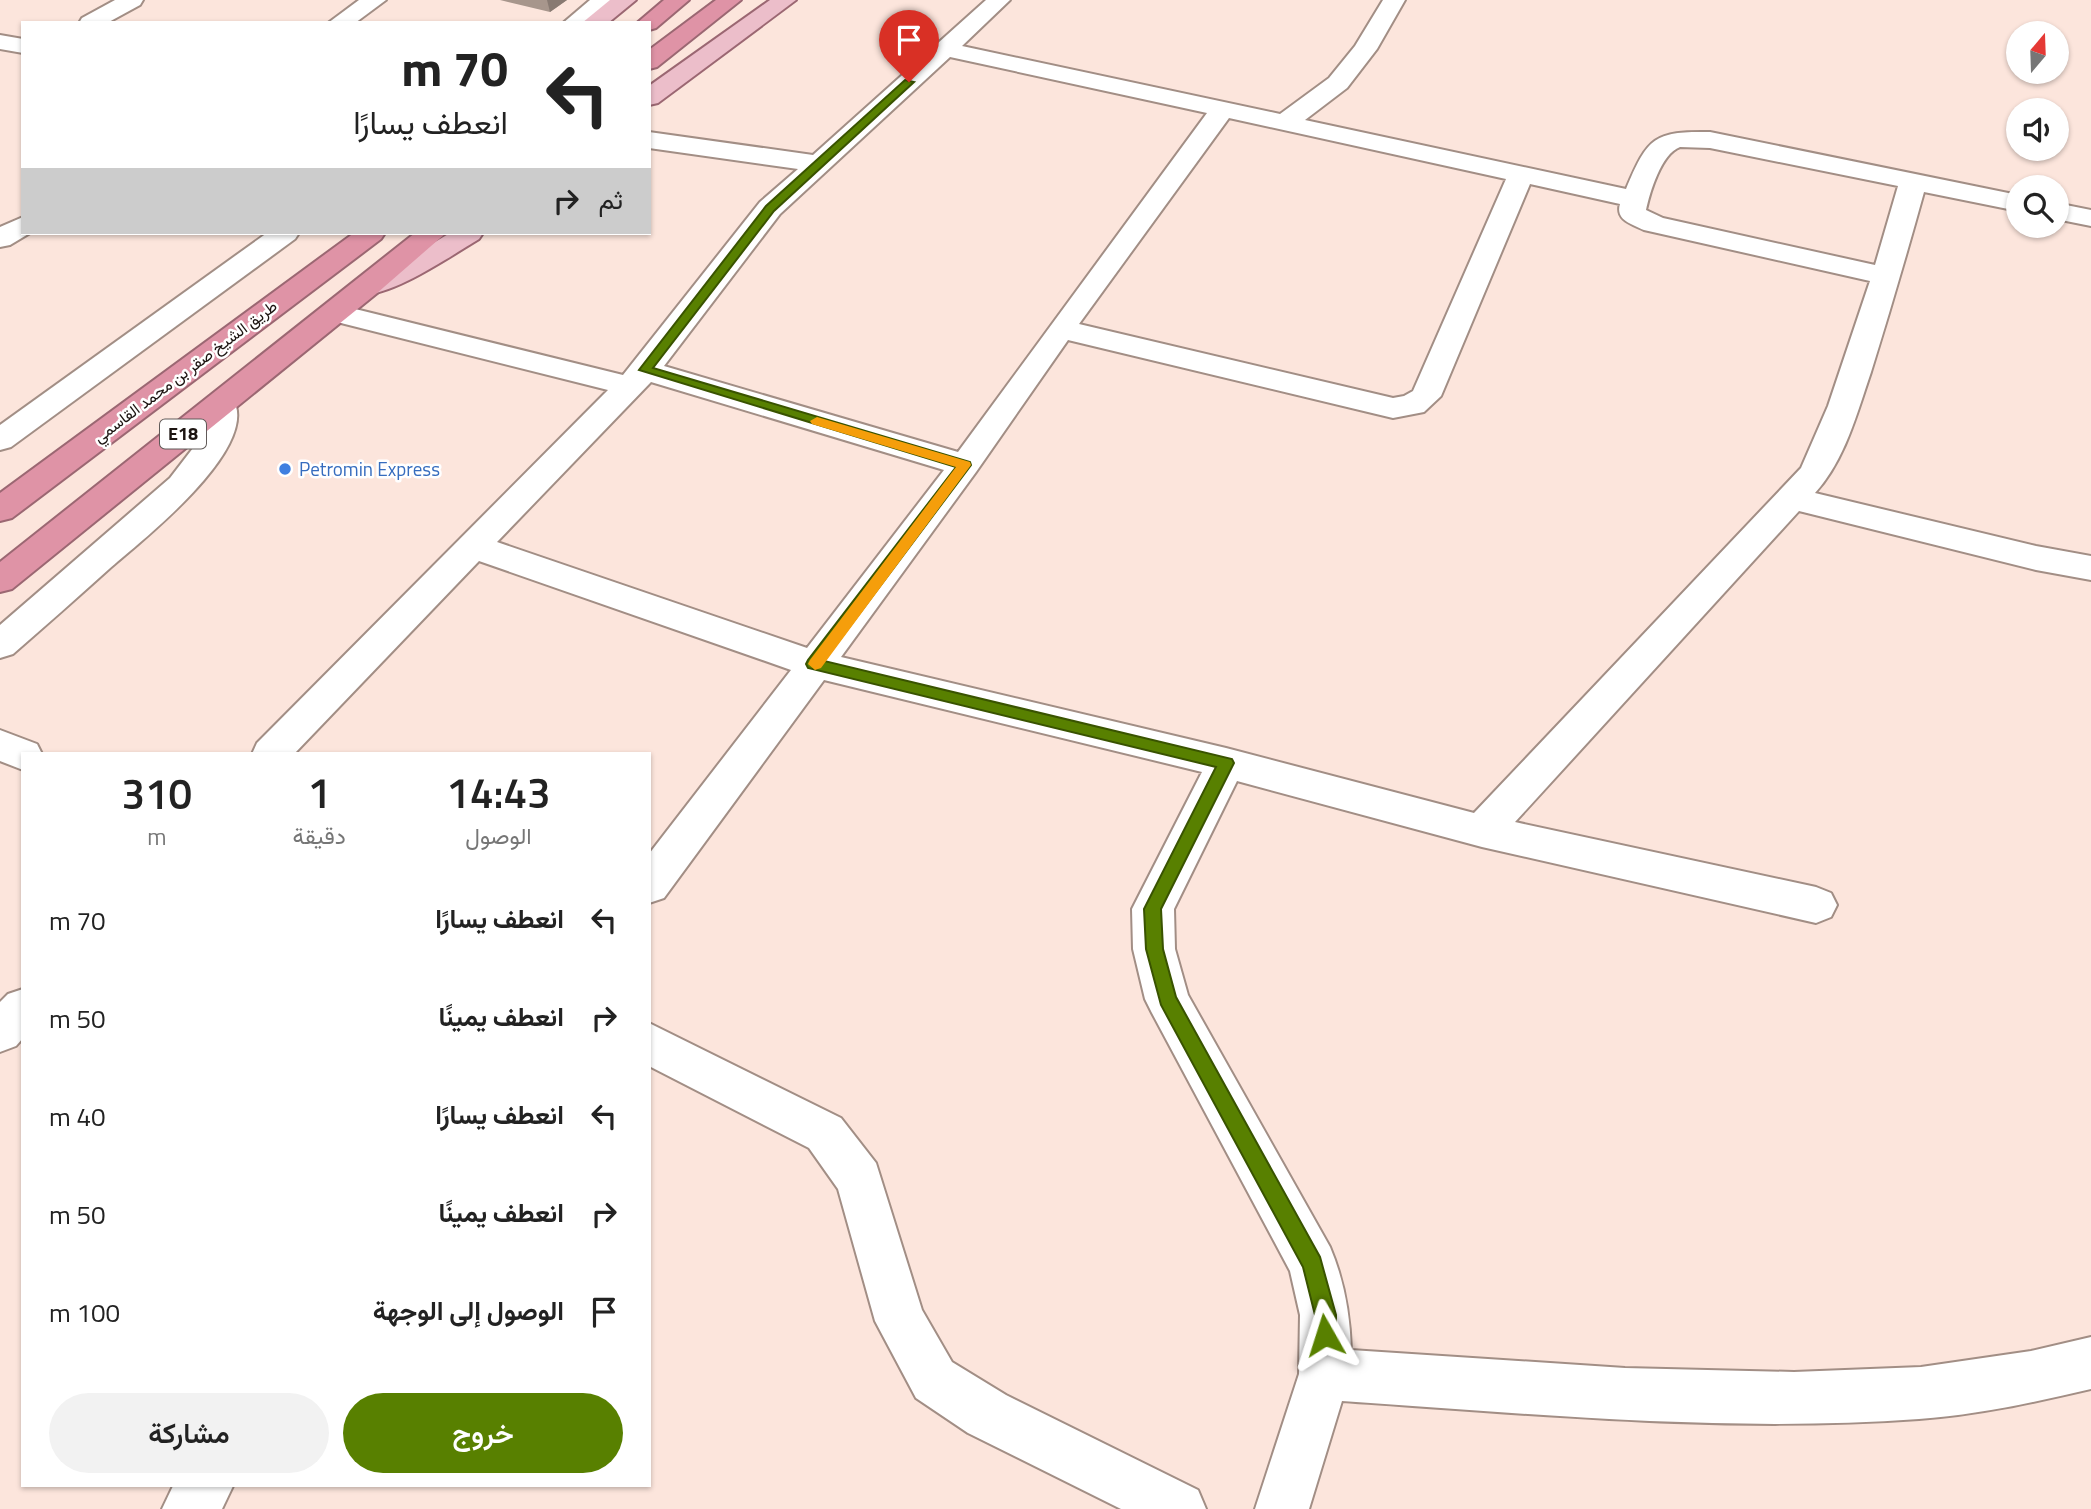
<!DOCTYPE html>
<html lang="ar">
<meta charset="utf-8">
<style>
body{margin:0;font-family:"Titillium Web",Vazirmatn,sans-serif;background:#f2f2f2;color:#222;direction:rtl;height:100vh;display:flex;flex-direction:column;font-size:26px;white-space:nowrap}
*{box-sizing:border-box;margin:0}
p{font-size:23px;color:#767676}
.icon{flex:none;width:38px;height:38px;fill:none;stroke:currentColor;stroke-width:2;stroke-linecap:round;stroke-linejoin:round}
.map{position:relative;flex:1;overflow:hidden;direction:ltr}
.details{position:absolute;left:21px;top:752px;width:630px;height:735px;display:flex;flex-direction:column;background:#fff;border-radius:0px;box-shadow:0 2px 5px #0004;direction:rtl}
.details>*{flex:none}
.hud{position:absolute;left:21px;top:21px;width:630px;height:214px;border-radius:0px;box-shadow:0 2px 5px #0004;direction:rtl;background:#fff;color:#222;overflow:hidden}
.needle{width:46px;rotate:19deg}
.fabs{position:absolute;left:2006px;top:21px;display:grid;gap:14px}
.fabs a{display:grid;place-items:center;width:63px;height:63px;border-radius:50%;background:#fff;box-shadow:0 2px 5px #0004;font-size:35px}
.pin{position:absolute;display:grid;place-items:center;width:60px;height:60px;color:#fff;margin:-72px -30px;border-radius:50% 50% 50% 0;rotate:-45deg;box-shadow:0 0 7px #0007}
.pin .icon{rotate:45deg}
.me{position:absolute;width:77px;margin:-38px;rotate:354deg;stroke-linejoin:round;filter:drop-shadow(0 0 5px #0008)}
.turn{display:flex;align-items:center;gap:24px;height:147px;padding:0 28px;font-size:32px}
.turn .icon{width:91px;height:91px;stroke-width:2.5}
.turn b{display:block;font-size:49px;line-height:60px}
.then{display:flex;align-items:center;height:66px;padding:0 28px;background:#0003;gap:14px;font-size:26px}
.eta{display:flex;justify-content:space-evenly;align-items:center;height:119px;text-align:center}
.eta b{font-size:42px;font-weight:600;line-height:49px}
.primary-button{display:flex;gap:14px;margin-top:auto;padding:14px 28px}
.primary-button a{flex:1;height:80px;border-radius:42px;background:#588000;color:#fff;font-size:28px;font-weight:600;line-height:80px;text-align:center}
.primary-button a+a{background:#f2f2f2;color:#222}
ul{padding:0;list-style:none}
li{display:flex;align-items:center;gap:21px;height:98px;padding:0 28px}
li div{flex:1}
li b{display:block;font-size:26px}
li em{font-style:normal}
.map>svg:first-child{display:block}
.lines{fill:none;stroke-linecap:round;stroke-linejoin:round}
.minor-casing{stroke:#a28e85;stroke-width:4}
.major-casing{stroke:#9b6772;stroke-width:4}
.highway-casing{stroke:#9b6772;stroke-width:4}
.minor{fill:#fff;fill-rule:evenodd}
.major{fill:#ecbeca;fill-rule:evenodd}
.highway{fill:#df93a6;fill-rule:evenodd}
.wall{fill:#a7968c}
.shaded-wall{fill:#887a72}
.route{fill:#588000;stroke:#395300;stroke-width:2}
.slow{fill:#f59e0b}
.shop-dot{fill:#3f7fe0;stroke:#fff;stroke-width:2.5}
.labels{text-anchor:middle;stroke-width:5;stroke-linejoin:round;paint-order:stroke}
.far-street-label{font-size:16px;fill:#1c1411;stroke:#fff}
.shield{fill:#fff;stroke:#605a58;stroke-width:2}
.shield-label{font-size:18px;font-weight:bold;fill:#1c1411}
.shop-label{font-size:19px;fill:#366cbe;stroke:#fff;text-anchor:start}
</style>
<div class="map">
<svg width="2091" height="1509" viewBox="0 0 2091 1509">
<rect width="100%" height="100%" fill="#fce5dc"/>
<g class="lines">
<g class="minor-casing">
<g id="minor">
<polygon points="115,0 143,0 140,5 107,23 79,23 82,18"/>
<polygon points="359,0 386,0 355,23 328,23"/>
<polygon points="590,0 616,0 589,23 563,23"/>
<path d="M986,0h24l-48,46 318,68 49,-36 26,-32 28,-46h22l-28,49 -30,39 -42,32 321,69c22,-52 28,-58 84,-57l308,63v16l-94,-19c-17,61 -34,119 -53,180 -14,41 -26,88 -56,121l221,53 55,10v24l-55,-10 -237,-59 -284,311 301,65 15,6 6,12 -6,12 -15,6 -334,-76 -245,-66 -63,128 1,40 13,46 142,252c14,33 20,67 21,103l274,18 169,4 127,-5 110,-16 60,-14v52c-56,13 -114,26 -172,30 -192,14 -385,-5 -577,-18l-33,108h-54l44,-135 1,-59 -10,-44 -138,-258 -7,-14 -12,-50 -1,-40 70,-137 -378,-92 -160,218 -15,5v-49l142,-184 -312,-109 -185,193h-42l5,-11 351,-353 -283,-71 -5,-6 5,-6 10,-3 288,71 137,-173 38,-33 -149,-21v-16l164,23zM950,57l257,56 -249,339 -294,-86 116,-152zM1229,118l277,61 -93,212 -9,5 -11,2 -314,-74zM1680,147l30,1 188,38 -23,79 -212,-47 -17,-8c4,-18 15,-56 34,-63zM1530,184l90,20c-5,16 12,20 24,26l226,51 -42,125 -27,62 -327,345 -248,-65 -385,-91 135,-185 92,-132 325,78 31,-6 17,-16zM651,382l293,88 -137,178 -310,-106z"/>
<polygon points="0,35 23,39 23,53 0,49"/>
<polygon points="2056,203 2091,210 2091,226 2056,219"/>
<polygon points="23,217 23,233 30,233 10,245 0,247 0,227"/>
<polygon points="267,233 299,233 295,239 11,447 0,450 0,425"/>
<path d="M221,394l11,3c32,49 -91,144 -123,172 -32,29 -64,57 -96,85l-13,4v-33l170,-147 30,-39 5,-35 5,-7z"/>
<polygon points="0,730 37,744 42,754 23,754 23,770 0,761"/>
<polygon points="23,989 23,1038 16,1046 0,1052 0,1002 8,994"/>
<polygon points="649,1023 841,1118 876,1163 922,1310 952,1362 1006,1395 1198,1490 1206,1509 1121,1509 968,1433 916,1398 875,1321 838,1189 809,1148 649,1066"/>
<polygon points="173,1486 233,1486 222,1509 162,1509"/>
</g>
</g>
<g class="major-casing">
<g id="major">
<polygon points="610,0 636,0 608,23 582,23"/>
<polygon points="770,0 796,0 658,103 649,105 649,86"/>
<path d="M450,233h33l-4,6c-27,16 -93,62 -123,55l-4,-6 4,-6 51,-23z"/>
</g>
</g>
<g class="highway-casing">
<g id="highway">
<polygon points="664,0 689,0 656,28 649,30 649,23 637,23"/>
<polygon points="716,0 741,0 657,67 649,69 649,50"/>
<polygon points="354,233 385,233 381,239 12,518 0,521 0,493"/>
<polygon points="415,233 446,233 376,294 12,589 0,592 0,562"/>
</g>
</g>
<use href="#minor" class="minor"/>
<use href="#major" class="major"/>
<use href="#highway" class="highway"/>
</g>
<polygon class="wall" points="500,0 567,0 550,12"/>
<polygon class="shaded-wall" points="547,0 567,0 550,12"/>
<polygon class="route" points="905,80 914,82 774,211 653,368 970,462 971,465 824,661 1232,759 1234,763 1161,909 1163,949 1176,997 1320,1257 1336,1315 1336,1335 1333,1342 1325,1345 1318,1342 1315,1335 1315,1315 1303,1267 1161,1005 1146,949 1144,909 1216,767 808,668 806,664 808,660 956,467 639,370 766,206"/>
<polygon class="slow" points="817,417 970,462 971,465 821,668 815,670 808,664 810,660 956,467 812,424 810,421"/>
<circle class="shop-dot" cx="285" cy="469" r="7"/>
<g class="labels">
<g class="far-street-label">
<text transform="translate(185 371) rotate(-37)" y="6">طريق الشيخ صقر بن محمد القاسمي</text>
</g>
<rect class="shield" x="160" y="419.5" width="46" height="29" rx="5"/>
<g class="shield-label">
<text x="183" y="440">E18</text>
</g>
<g class="shop-label">
<text x="299" y="476">Petromin Express</text>
</g>
</g>
</svg>
<div class="fabs">
<a><svg class="needle" viewBox="-14 -14 28 28"><path d="M0-13l5 13h-10z" fill="#e53935"/><path d="M0 13l5-13h-10z" fill="#767676"/></svg></a>
<a><svg class="icon" aria-label="sound" viewBox="0 0 24 24"><path d="M4 9h4l5-4v14l-5-4H4zM17 9q2 3 0 6"/></svg></a>
<a><svg class="icon" aria-label="search" viewBox="0 0 24 24"><circle cx="10" cy="10" r="6"/><path d="M15 15l6 6"/></svg></a>
</div>
<div class="pin" style="left:909px;top:82px;background:#d93025"><svg class="icon" aria-label="arrive" viewBox="0 0 24 24"><path d="M6 21V4h12l-3 4 3 4H6"/></svg></div>
<svg class="me" style="left:1325px;top:1335px" viewBox="-20 -20 40 40"><path d="M0-17L14 15 0 8-14 15z" fill="#588000" stroke="#fff" stroke-width="4"/></svg>
<div class="hud">
<div class="turn"><svg class="icon" aria-label="left" viewBox="0 0 24 24"><path d="M17 20v-9H6M10 6l-5 5 5 5"/></svg><div><b>70 m</b>انعطف يسارًا</div></div>
<div class="then">ثم<svg class="icon" aria-label="right" viewBox="0 0 24 24"><path d="M7 20v-9h11M14 6l5 5-5 5"/></svg></div>
</div>
<section class="details">
<div class="eta">
<div><b>14:43</b><p>الوصول</p></div>
<div><b>1</b><p>دقيقة</p></div>
<div><b>310</b><p>m</p></div>
</div>
<ul>
<li><svg class="icon" aria-label="left" viewBox="0 0 24 24"><path d="M17 20v-9H6M10 6l-5 5 5 5"/></svg><div><b>انعطف يسارًا</b></div><em>70 m</em></li>
<li><svg class="icon" aria-label="right" viewBox="0 0 24 24"><path d="M7 20v-9h11M14 6l5 5-5 5"/></svg><div><b>انعطف يمينًا</b></div><em>50 m</em></li>
<li><svg class="icon" aria-label="left" viewBox="0 0 24 24"><path d="M17 20v-9H6M10 6l-5 5 5 5"/></svg><div><b>انعطف يسارًا</b></div><em>40 m</em></li>
<li><svg class="icon" aria-label="right" viewBox="0 0 24 24"><path d="M7 20v-9h11M14 6l5 5-5 5"/></svg><div><b>انعطف يمينًا</b></div><em>50 m</em></li>
<li><svg class="icon" aria-label="arrive" viewBox="0 0 24 24"><path d="M6 21V4h12l-3 4 3 4H6"/></svg><div><b>الوصول إلى الوجهة</b></div><em>100 m</em></li>
</ul>
<div class="primary-button"><a>خروج</a><a>مشاركة</a></div>
</section>
</div>
